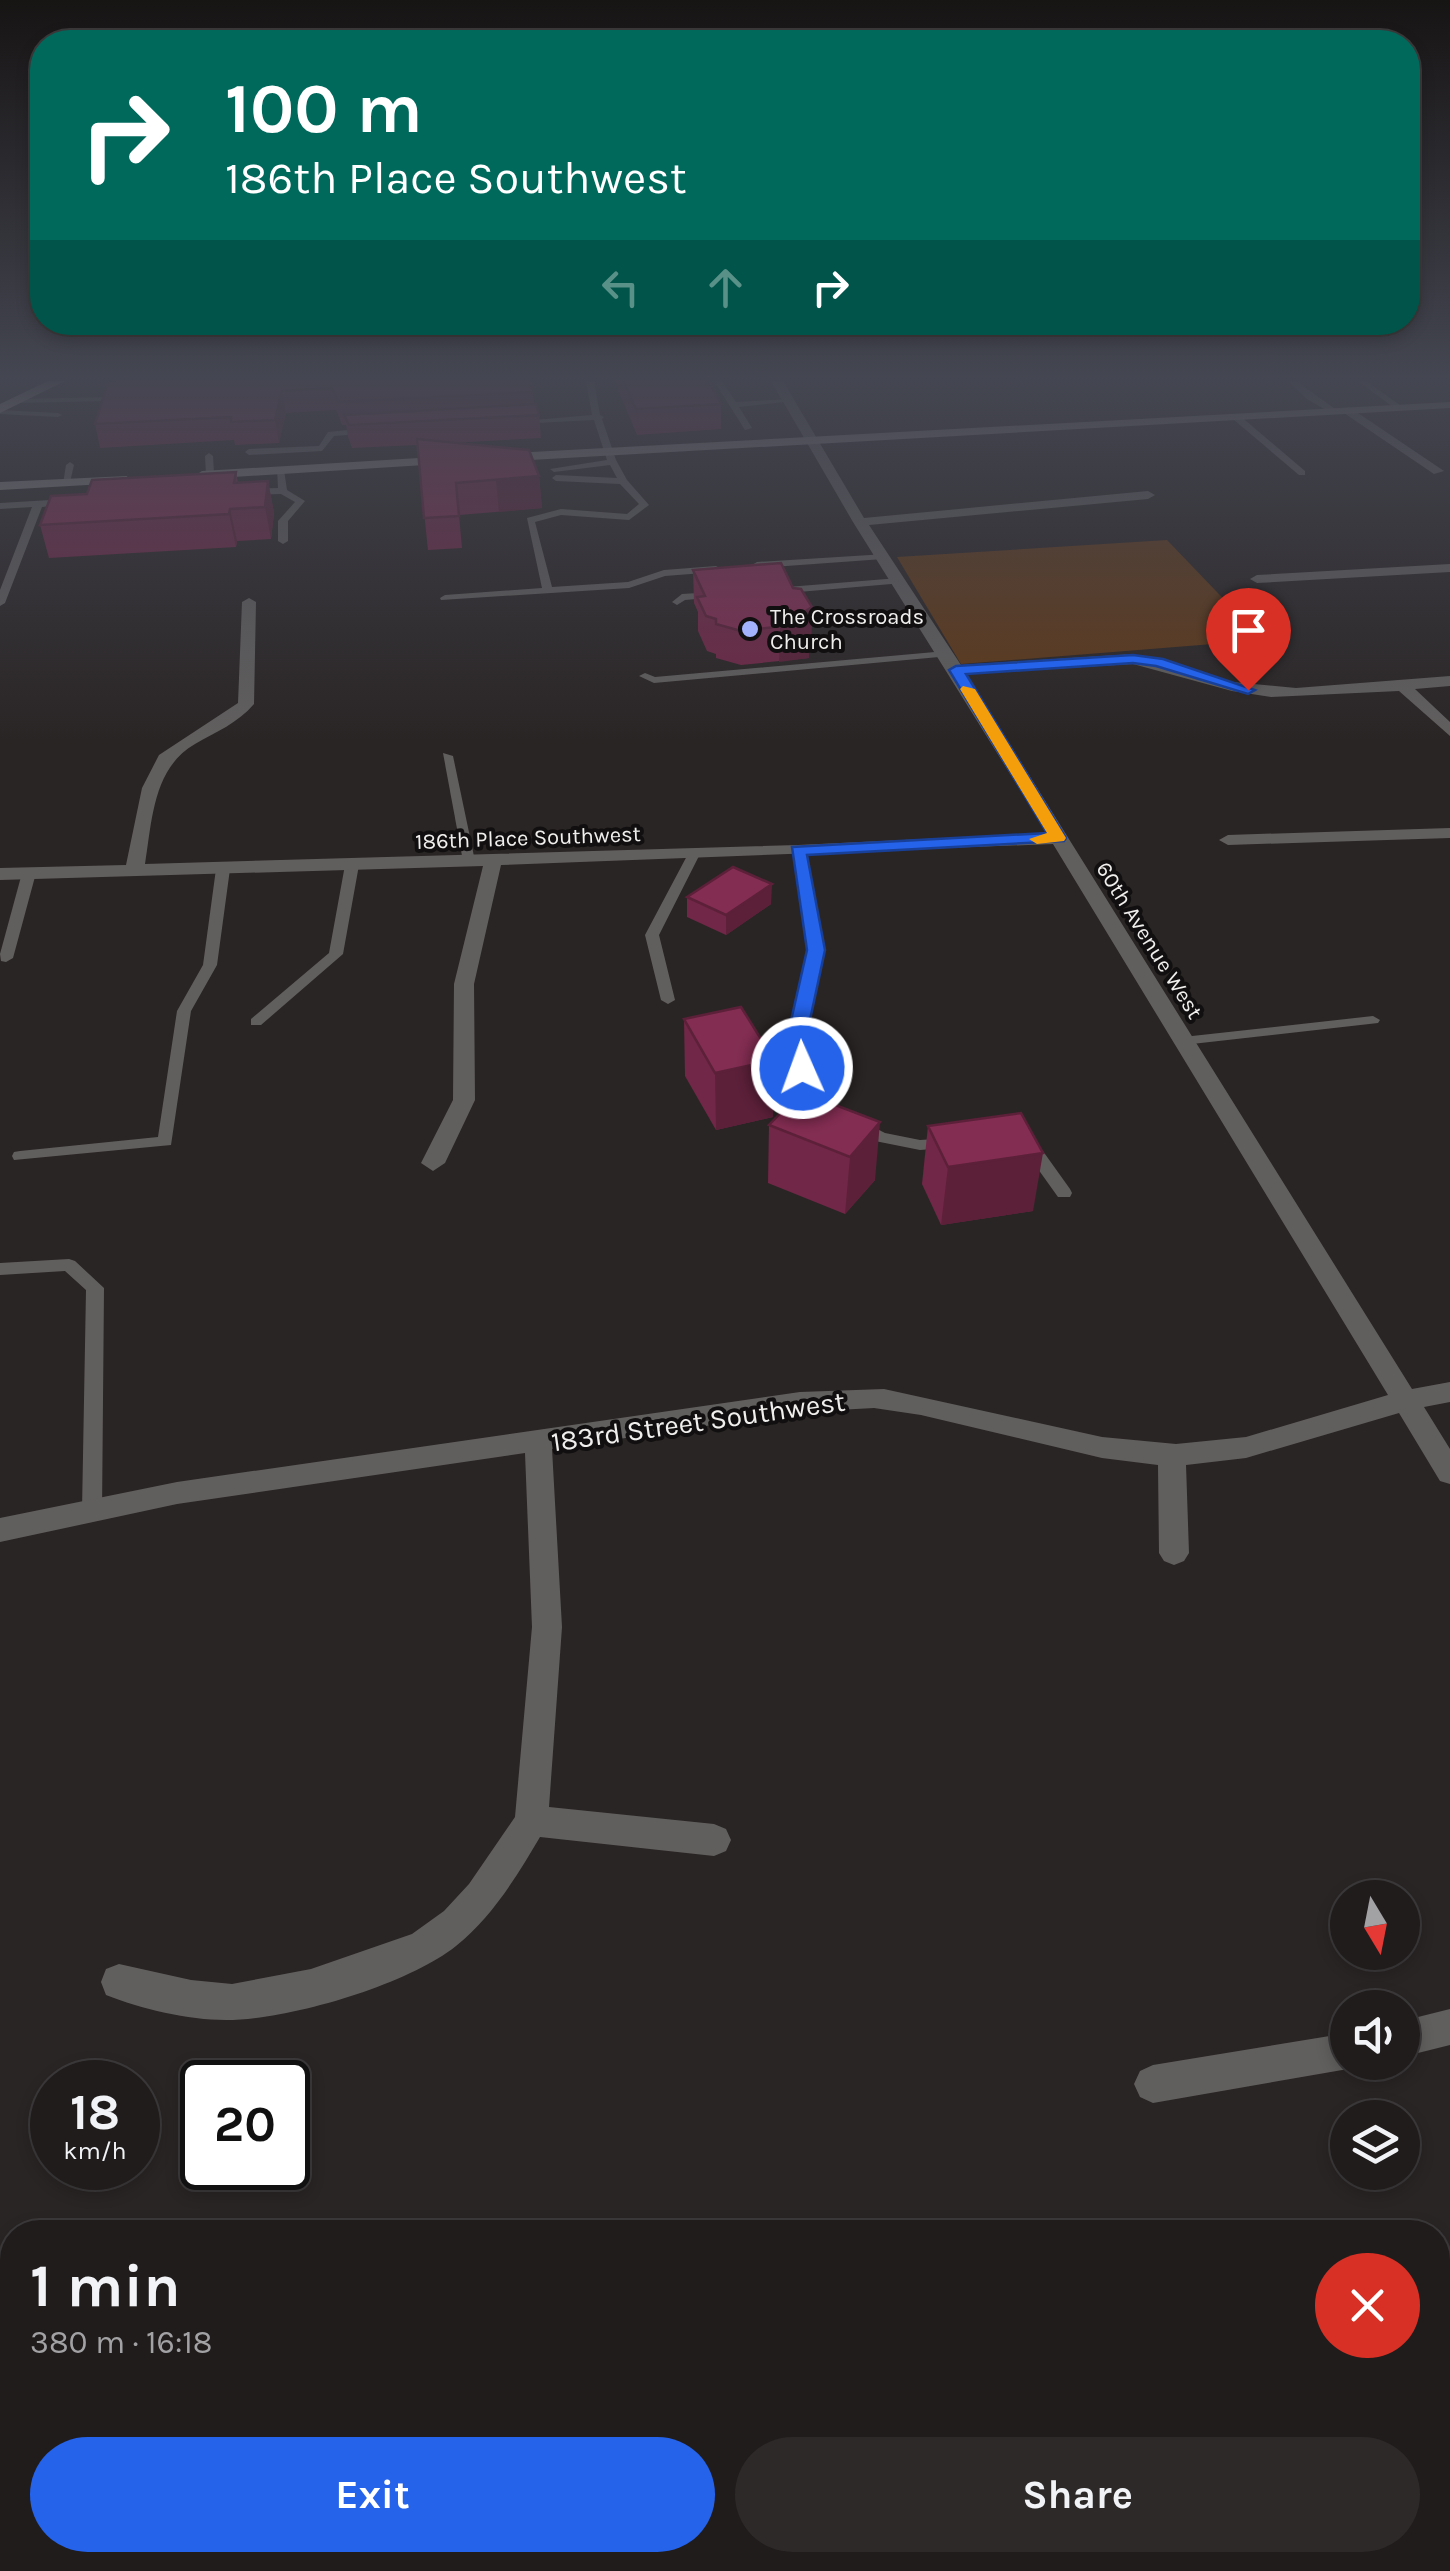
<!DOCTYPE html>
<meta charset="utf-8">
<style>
body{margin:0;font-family:Karla,sans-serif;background:#2d2929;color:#f1f3f6;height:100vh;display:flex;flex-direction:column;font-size:38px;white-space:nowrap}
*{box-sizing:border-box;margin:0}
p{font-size:32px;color:#a2a1a3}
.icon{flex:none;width:55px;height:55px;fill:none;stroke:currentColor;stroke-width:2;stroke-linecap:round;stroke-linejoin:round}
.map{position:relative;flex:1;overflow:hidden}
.sheet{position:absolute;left:0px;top:2220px;width:1450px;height:352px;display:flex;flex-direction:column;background:#201c1c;border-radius:40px 40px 0 0;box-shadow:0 5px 15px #0003,0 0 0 2px #3d3a3b}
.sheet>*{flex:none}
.banner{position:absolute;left:30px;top:30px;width:1390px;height:305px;border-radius:40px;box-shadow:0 5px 15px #0003,0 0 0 2px #3d3a3b;background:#00695c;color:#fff;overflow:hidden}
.needle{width:65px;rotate:170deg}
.controls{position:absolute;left:1330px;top:1880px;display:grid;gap:20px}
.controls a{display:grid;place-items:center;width:90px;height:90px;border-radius:50%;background:#201c1c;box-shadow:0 5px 15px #0003,0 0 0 2px #3d3a3b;font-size:50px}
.speed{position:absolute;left:30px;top:2060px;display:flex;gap:20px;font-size:50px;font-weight:700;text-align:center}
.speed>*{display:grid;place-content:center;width:130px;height:130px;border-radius:50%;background:#201c1c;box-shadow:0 5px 15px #0003,0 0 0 2px #3d3a3b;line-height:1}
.speed small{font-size:25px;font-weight:400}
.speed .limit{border:5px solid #111;border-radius:15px;background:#fff;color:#111}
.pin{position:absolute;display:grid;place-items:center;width:85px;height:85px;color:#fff;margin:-102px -42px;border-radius:50% 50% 50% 0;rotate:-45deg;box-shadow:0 0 10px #0007}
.pin .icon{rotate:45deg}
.me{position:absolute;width:110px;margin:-55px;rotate:358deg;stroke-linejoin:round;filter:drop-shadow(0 0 8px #0008)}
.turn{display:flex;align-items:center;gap:35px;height:210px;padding:0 30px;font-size:45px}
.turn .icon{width:130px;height:130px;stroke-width:2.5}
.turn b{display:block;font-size:70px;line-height:85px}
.lanes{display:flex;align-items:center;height:95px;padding:0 30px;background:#0003;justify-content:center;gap:50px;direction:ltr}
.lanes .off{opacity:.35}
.round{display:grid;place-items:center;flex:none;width:105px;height:105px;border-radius:52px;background:#2d2929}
.head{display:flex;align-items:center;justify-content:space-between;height:170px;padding:0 30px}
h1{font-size:60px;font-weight:700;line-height:75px}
.action{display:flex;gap:20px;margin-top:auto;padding:20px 30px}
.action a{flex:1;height:115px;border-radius:60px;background:#2563eb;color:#fff;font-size:40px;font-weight:700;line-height:115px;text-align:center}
.action a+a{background:#2d2929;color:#f1f3f6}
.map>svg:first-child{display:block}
.green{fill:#603918}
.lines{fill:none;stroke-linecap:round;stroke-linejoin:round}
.lane{fill:#615f5e;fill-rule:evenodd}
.street{fill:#615f5e;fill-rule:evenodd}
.secondary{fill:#837f7e;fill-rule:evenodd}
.highway{fill:#b4aeac;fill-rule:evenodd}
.wall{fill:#712747}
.shaded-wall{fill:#5c2039}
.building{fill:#832d52;stroke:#5c2039;stroke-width:2.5}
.route{fill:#2563eb;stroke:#184099;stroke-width:2.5}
.slow{fill:#f59e0b}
.poi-dot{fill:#a3b2fd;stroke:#110f0f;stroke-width:4}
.labels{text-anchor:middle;stroke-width:8;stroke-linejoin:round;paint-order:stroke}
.far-poi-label{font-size:22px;fill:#f1eeee;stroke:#110f0f;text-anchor:start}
.far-street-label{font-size:22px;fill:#f1eeee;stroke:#110f0f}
.street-label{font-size:28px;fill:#f1eeee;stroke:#110f0f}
</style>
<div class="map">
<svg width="1450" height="2571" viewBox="0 0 1450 2571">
<rect width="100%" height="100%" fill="#2a2525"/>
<polygon class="green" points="1167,540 1263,640 961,664 897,557"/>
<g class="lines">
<g class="lane">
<polygon points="586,381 594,381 600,415 604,417 602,419 616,460 627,480 649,505 629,520 561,515 535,522 552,587 628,582 664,570 716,566 721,569 716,572 665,576 629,588 441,600 440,598 445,595 542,588 527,518 561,509 627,514 639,504 620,484 556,481 552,478 556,475 617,478 610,465 554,472 550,469 607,460 594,420 515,424 511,422 592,415"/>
<polygon points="714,381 722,381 736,402 790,399 794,401 739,407 752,428 745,430"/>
<polygon points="1288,381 1296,381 1338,411 1331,413 1307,399"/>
<polygon points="1358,381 1366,381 1404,408 1397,410"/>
<polygon points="113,397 110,401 16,403 12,401 16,399"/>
<polygon points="0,410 58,413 62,415 58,417 0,414"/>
<polygon points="1233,415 1239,415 1305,471 1305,475 1299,475 1233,419"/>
<polygon points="369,428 372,433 334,436 322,451 249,455 245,452 249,449 319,446 328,432"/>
<polygon points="209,453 213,456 214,474 210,477 206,474 205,456"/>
<polygon points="70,462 74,465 70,482 63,484 66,465"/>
<polygon points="277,468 284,470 287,490 305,501 288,521 288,541 283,544 278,541 278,521 295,502 281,494 249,495 244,492 249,489 278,488"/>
<polygon points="68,499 71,500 71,504 42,507 5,603 0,606 0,590 32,507 0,509 0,503"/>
<polygon points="886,554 888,556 883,559 757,568 752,565 757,562"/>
<polygon points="899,578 904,581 903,583 775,594 770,591 775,588"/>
<polygon points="714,592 718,593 718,597 685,600 677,605 672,602 682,594"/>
<polygon points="946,651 950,652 950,656 654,683 639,676 645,673 655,677"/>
<polygon points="443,753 453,756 475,861 474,864 464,864 463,861"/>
<polygon points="798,847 804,851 823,950 804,1034 810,1068 844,1112 885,1133 920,1140 951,1138 959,1143 957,1147 920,1150 875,1141 832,1120 794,1068 790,1034 809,950 792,851"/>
<polygon points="694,850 700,854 659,935 675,1000 668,1004 661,1000 645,935 688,854"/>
<polygon points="352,861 359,865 343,954 261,1025 251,1025 251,1019 329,953 345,865"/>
<polygon points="223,865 230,869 217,965 191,1011 171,1145 14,1160 12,1156 14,1152 20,1151 158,1137 177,1011 203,965 216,869"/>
<polygon points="29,869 36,873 13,958 6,962 1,961 0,954 22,873"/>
<polygon points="1373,1016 1380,1020 1378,1023 1183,1045 1176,1041 1183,1037"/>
<polygon points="1029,1139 1035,1140 1070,1189 1072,1193 1070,1197 1058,1197 1023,1148 1021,1144 1023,1140"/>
<polygon points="69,1259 75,1261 104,1288 102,1511 99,1517 92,1519 85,1517 82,1511 86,1290 65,1271 0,1275 0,1263"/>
</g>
<g class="street">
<path d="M771,381h12l81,137 284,-27 7,4 -7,4 -279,26 92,140 172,-11 100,28 63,6 154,-12v10l-35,3 35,33v14l-51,-45 -128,6 -39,-6 -99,-27 -167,10 446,715 38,-7v20l-26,5 26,42v35l-10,-3 -41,-68 -153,45 -60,7 3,88 -5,8 -10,4 -10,-4 -5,-8 -1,-88 -56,-7 -181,-43 -47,-7 -74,4 -248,37 10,178 -13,180 165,17 12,5 5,11 -5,11 -12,5 -174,-19c-23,39 -48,80 -84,109 -49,39 -167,74 -230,74 -38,0 -85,-11 -120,-25l-5,-13 5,-13 13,-5 72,16 41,4 79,-15 101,-35 32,-23 25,-27 46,-67 17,-190 -7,-174 -348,51 -177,38v-24l177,-36 623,-90 84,-3 218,48 74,7 70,-7 142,-42 -335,-551 -552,21 -27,119 1,116 -30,63 -12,8 -12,-8 32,-63 1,-116 29,-118 -483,14v-12l126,-3 16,-77 17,-33 79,-52 4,-101 7,-4 7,4 -2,102c-16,19 -38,28 -59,40 -42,24 -43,77 -50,120l653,-19 249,-12 -194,-311z"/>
<polygon points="1348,407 1352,409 1444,471 1434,474 1344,413"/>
<polygon points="1450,564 1450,572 1257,583 1250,579 1257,575"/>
<polygon points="1450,828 1450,838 1228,845 1219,840 1228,835"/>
<polygon points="1450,2009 1450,2045 1402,2057 1402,2021"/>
<polygon points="1348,2033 1348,2062 1362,2062 1348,2069 1153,2103 1140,2097 1134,2084 1140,2071 1153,2065"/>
<polygon points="1450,2350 1450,2392 1438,2395 1438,2353"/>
<polygon points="581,2560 668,2560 664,2571 577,2571"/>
</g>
<g class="secondary">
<polygon points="1450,402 1450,408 496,462 490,458 496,454"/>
<polygon points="452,456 456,457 456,463 202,479 196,475 202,471"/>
<polygon points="127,476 128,479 122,483 0,490 0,482"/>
</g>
<polygon class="highway" points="48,381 65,381 0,413 0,404"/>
</g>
<g class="wall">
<polygon points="117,380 533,392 534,404 539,415 541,438 451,443 539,476 542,508 459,515 462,548 428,550 417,445 352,448 348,437 346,425 342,425 336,410 286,413 279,443 235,445 234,440 100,448 95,424"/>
<polygon points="614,380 708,380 721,404 721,429 637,435"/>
<polygon points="236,472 238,483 268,481 274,513 271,539 237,541 236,547 49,558 40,525 87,494"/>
<polygon points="693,570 793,588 812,607 811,642 809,643 809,658 741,665 716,658 716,654 707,651 698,631 698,612 694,603"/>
<polygon points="687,897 771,904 726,935 687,917"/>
<polygon points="684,1019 773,1117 716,1130 685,1076"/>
<polygon points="801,1092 875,1180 845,1214 768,1183 769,1125"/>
<polygon points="928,1126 1033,1211 941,1225 922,1184"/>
</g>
<g class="shaded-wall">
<polygon points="282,391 286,413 279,443 275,420"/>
<polygon points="539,476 542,508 499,512 496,481"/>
<polygon points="268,481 274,513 271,539 265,507"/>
<polygon points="230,509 237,541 236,547 229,514"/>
<polygon points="812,607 811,642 809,643 809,658 779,662 780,627"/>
<polygon points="772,884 771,904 726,935 726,915"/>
<polygon points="774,1060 773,1117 716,1130 715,1073"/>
<polygon points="880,1122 875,1180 845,1214 850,1157"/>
<polygon points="1043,1153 1033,1211 941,1225 948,1167"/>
</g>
<g class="building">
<polygon points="117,380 530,380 533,392 339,402 332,388 282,391 275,420 231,422 231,417 95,424 108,383"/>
<polygon points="623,380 708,380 721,404 636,409"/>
<polygon points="536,404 539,415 349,425 344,415"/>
<polygon points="417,439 529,450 539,476 456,483 459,516 424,518"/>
<polygon points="236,472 234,483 268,481 265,507 230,509 229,514 40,525 51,496 87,494 92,480"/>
<polygon points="781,563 793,588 801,589 812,607 804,612 810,623 741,631 716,624 716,619 706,616 697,597 705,596 693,570"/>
<polygon points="733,867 772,884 726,915 687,897"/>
<polygon points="741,1007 774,1060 715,1073 684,1019"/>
<polygon points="801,1092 880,1122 850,1157 769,1125"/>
<polygon points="1021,1113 1043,1153 948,1167 928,1126"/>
</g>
<linearGradient id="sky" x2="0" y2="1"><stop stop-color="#171414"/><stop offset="0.51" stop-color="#444651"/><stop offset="1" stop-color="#444651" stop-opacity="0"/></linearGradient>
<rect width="1450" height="740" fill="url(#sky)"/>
<polygon class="route" points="1133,655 1163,659 1255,690 1248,694 1156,666 1133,663 966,674 1066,838 1064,841 807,855 825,950 807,1034 812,1068 809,1072 795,1072 788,1034 807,950 792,847 1047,833 949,670 956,666"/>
<polygon class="slow" points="963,686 975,689 1066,838 1064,841 1037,844 1029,839 1047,833 960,689"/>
<circle class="poi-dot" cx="750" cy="629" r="10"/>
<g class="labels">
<g class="far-poi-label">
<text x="770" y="624">The Crossroads<tspan x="770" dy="25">Church</tspan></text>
</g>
<g class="far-street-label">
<text transform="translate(528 837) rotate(-2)" y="8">186th Place Southwest</text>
<text transform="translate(1150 940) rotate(58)" y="8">60th Avenue West</text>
</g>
<g class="street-label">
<text transform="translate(698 1421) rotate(-8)" y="10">183rd Street Southwest</text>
</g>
</g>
</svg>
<div class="controls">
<a><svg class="needle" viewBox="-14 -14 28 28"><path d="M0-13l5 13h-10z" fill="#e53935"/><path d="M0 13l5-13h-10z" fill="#a2a1a3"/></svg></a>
<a><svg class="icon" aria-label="sound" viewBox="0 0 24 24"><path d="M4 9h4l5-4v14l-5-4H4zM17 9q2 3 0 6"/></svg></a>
<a><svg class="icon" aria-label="layers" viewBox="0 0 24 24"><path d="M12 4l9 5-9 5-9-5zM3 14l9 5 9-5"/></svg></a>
</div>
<div class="speed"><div>18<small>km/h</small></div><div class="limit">20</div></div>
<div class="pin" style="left:1248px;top:690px;background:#d93025"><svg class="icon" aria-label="arrive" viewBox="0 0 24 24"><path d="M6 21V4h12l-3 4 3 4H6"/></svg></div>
<svg class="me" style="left:802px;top:1068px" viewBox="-20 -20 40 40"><circle r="17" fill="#2563eb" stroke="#fff" stroke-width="3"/><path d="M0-11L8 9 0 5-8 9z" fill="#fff"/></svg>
<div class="banner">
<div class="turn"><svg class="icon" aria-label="right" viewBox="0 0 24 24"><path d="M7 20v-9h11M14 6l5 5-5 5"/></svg><div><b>100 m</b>186th Place Southwest</div></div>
<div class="lanes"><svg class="icon off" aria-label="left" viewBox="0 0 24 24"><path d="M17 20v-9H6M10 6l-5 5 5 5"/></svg><svg class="icon off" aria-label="ahead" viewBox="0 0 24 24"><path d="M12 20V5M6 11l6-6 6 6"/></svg><svg class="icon" aria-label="right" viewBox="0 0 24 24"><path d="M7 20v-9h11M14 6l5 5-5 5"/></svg></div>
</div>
<section class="sheet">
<div class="head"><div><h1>1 min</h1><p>380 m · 16:18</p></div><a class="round" style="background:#d93025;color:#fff"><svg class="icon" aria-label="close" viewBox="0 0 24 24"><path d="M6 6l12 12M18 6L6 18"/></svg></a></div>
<div class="action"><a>Exit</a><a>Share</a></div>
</section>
</div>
